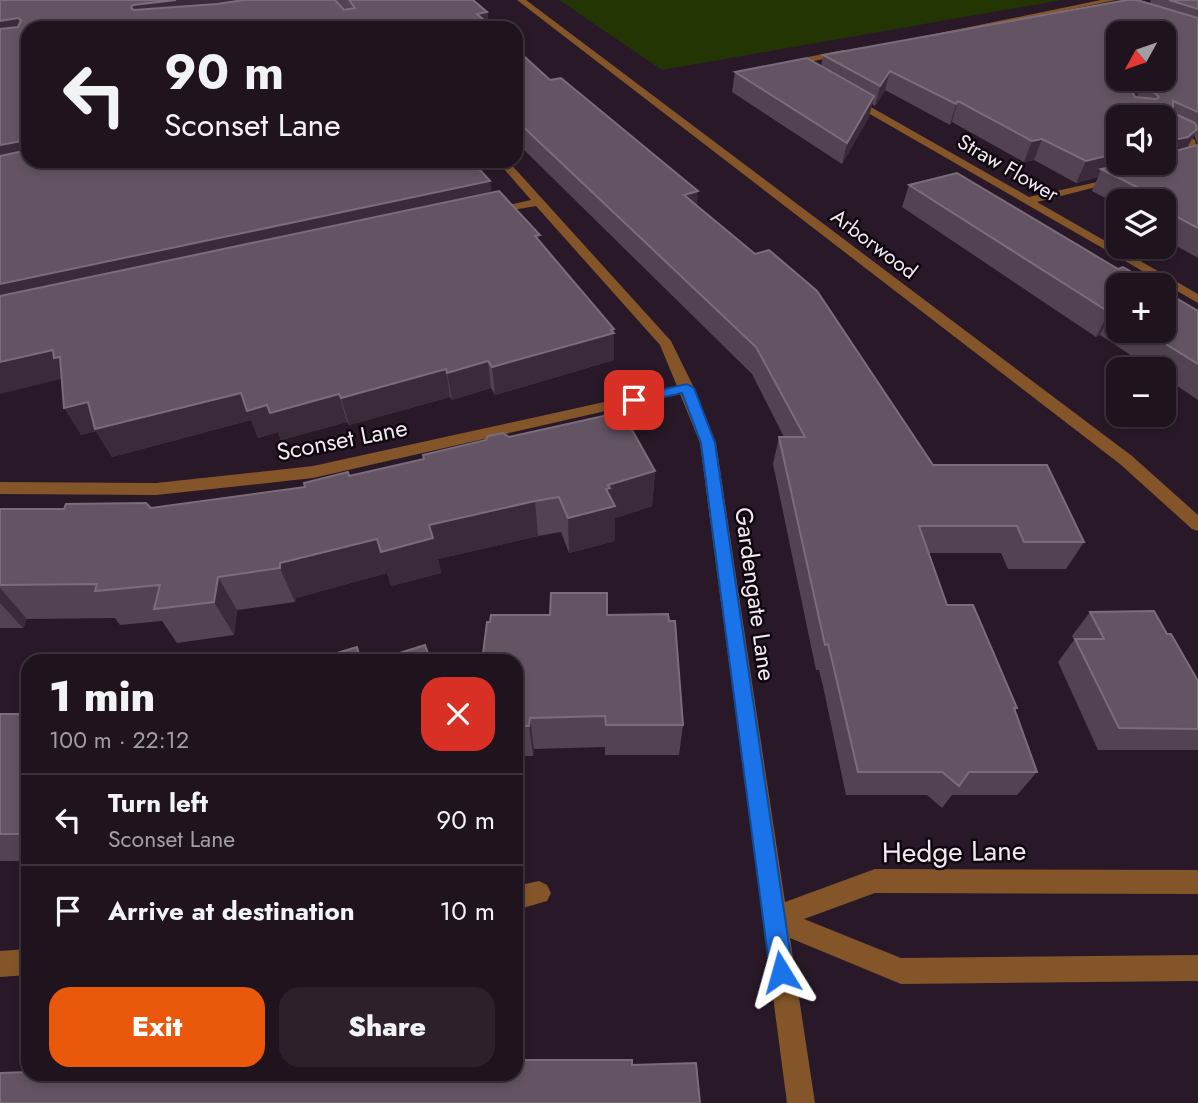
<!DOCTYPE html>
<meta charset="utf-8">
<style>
body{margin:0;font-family:Jost,sans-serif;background:#2c202b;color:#f1f3f6;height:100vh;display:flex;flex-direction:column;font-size:26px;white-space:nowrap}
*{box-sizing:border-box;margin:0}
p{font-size:23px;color:#a19ea4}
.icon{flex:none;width:38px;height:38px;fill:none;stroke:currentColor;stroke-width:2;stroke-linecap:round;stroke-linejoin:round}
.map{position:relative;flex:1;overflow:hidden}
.details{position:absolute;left:21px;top:654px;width:502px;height:427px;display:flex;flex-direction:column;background:#1f131e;border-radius:21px;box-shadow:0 4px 10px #0003,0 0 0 2px #3c323c}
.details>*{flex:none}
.top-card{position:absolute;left:21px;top:21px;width:502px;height:147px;border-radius:21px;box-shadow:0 4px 10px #0003,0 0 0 2px #3c323c;background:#1f131e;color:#f1f3f6;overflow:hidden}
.needle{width:46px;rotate:230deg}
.tools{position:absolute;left:1106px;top:21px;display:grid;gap:14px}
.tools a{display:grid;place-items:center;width:70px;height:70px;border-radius:14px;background:#1f131e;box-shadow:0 4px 10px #0003,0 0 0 2px #3c323c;font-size:35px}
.pin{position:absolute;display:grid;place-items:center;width:60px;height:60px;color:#fff;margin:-30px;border-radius:14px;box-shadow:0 4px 10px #0006}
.me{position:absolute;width:77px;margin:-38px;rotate:352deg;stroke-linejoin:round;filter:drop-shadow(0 0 5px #0008)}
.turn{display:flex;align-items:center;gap:24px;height:147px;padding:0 28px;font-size:32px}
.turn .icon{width:91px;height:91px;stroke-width:2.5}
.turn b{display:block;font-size:49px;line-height:60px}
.round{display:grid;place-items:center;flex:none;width:74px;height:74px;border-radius:21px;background:#2c202b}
.headline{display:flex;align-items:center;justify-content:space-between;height:119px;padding:0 28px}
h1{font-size:42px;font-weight:800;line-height:52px}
.primary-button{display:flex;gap:14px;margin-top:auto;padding:14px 28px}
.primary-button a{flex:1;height:80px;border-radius:21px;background:#ea580c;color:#fff;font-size:28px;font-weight:800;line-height:80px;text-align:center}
.primary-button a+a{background:#2c202b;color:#f1f3f6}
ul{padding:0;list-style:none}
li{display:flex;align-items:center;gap:21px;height:91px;padding:0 28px;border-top:2px solid #3c323c}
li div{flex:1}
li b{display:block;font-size:26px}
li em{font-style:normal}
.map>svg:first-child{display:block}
.green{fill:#243504}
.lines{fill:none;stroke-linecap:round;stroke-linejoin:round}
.minor{fill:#835529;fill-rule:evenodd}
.wall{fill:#534352;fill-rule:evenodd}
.shaded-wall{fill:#3b2a3a}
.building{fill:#645463;stroke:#7b6c7a;stroke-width:2;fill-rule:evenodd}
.route{fill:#1a73e8;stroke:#114b97;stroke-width:2}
.labels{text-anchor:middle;stroke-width:5;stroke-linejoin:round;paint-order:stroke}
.far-street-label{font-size:21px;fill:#f4e9f3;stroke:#0e070d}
.street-label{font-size:24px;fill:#f4e9f3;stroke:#0e070d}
.near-street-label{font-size:28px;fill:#f4e9f3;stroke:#0e070d}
</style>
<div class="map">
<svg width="1198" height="1103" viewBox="0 0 1198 1103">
<rect width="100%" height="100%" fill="#291928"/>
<polygon class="green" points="559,0 1061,0 662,70"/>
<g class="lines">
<g class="minor">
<polygon points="517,0 526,0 1132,456 1198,515 1198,531 1192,529 1120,464"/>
<polygon points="1101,0 1116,0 910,42 906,40"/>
<path d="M844,50l3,4 -33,7 -6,4 8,14c-10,2 -14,-7 -16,-15l8,-7z"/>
<polygon points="849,98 855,98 1029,197 1120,177 1120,181 1037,202 1198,294 1198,303 849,102"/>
<polygon points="1164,124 1195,140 1198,153 1184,165 1175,163 1189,151 1186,142 1164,131"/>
<polygon points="497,161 508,161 671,341 694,388 716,443 785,902 875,869 1198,870 1198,894 875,893 804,919 901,958 1198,955 1198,981 901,984 790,938 815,1103 787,1103 700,443 680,394 313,478 156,495 0,494 0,482 156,483 313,466 677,386 660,345 536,206 488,214 488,210 531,200"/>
<polygon points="539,881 547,885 551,893 547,901 516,910 516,886"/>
<polygon points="28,949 28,975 0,977 0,951"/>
</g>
</g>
<g class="wall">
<polygon points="0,0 472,0 487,12 489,24 28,28 28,161 490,181 491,193 540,242 614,329 614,360 495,395 491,388 452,400 450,397 349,425 347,422 281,440 278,432 258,438 251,420 112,457 96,431 81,435 61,379"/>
<path d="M1151,0h47v258l-34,-19v-38h-46v4l-26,-14 6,-14 -22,6 -42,-23 -10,2 -72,-40 -2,3 -65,-35 -10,16 -3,-2 -3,13 -27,47 -110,-72 3,-20 86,-6 2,-11 326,-51zM1194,135l4,10 -11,3z"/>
<polygon points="516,49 550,80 697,205 933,465 1084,542 1066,569 1008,569 1001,553 929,553 947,605 1017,708 1015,711 1037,772 1017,795 952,795 942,808 927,795 846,795 823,686 819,670 816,670 773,464 779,437 784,437 752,374 516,142"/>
<polygon points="909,185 1118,285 1118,331 1164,331 1198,311 1198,400 1164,377 1164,369 1152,369 1100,335 1096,337 902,207"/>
<polygon points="509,437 655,471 652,506 615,518 615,541 569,553 561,532 538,536 438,559 441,573 391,586 387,573 296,598 295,602 237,610 234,635 177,643 162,621 120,625 115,618 27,619 23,628 0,628 0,509 151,508 305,487 424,459"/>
<polygon points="1090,612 1167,634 1198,681 1198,750 1098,750 1058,662 1074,640 1072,636"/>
<polygon points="550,615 607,615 683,725 679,755 605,755 605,747 534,749 533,756 516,756 516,662"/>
<rect x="0" y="714" width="28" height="147"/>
</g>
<g class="shaded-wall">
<polygon points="176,0 282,0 138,28 131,8 133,5"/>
<polygon points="487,12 489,28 477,14"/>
<polygon points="18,18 28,38 0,43 0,21"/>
<polygon points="890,71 885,90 875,106 880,86"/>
<polygon points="1141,88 1132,108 1133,93"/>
<polygon points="874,96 869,117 842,164 847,143"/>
<polygon points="958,101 952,122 950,125 956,104"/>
<polygon points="1197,129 1186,150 1164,161 1164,142"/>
<polygon points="1042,139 1034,160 1024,162 1032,141"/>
<polygon points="28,140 28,161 0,172 0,145"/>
<polygon points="1118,153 1118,163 1156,163 1101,169 1098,177 1076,183 1086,161"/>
<polygon points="490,181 492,206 0,314 0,284"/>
<polygon points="698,191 696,217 684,195"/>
<polygon points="1113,311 1100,335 1096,337 1109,312"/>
<polygon points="614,329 614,360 495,395 492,367"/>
<polygon points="53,350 60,357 65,378 0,394 0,362"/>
<polygon points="488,361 491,388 452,400 447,373"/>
<polygon points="446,369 450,397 349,425 341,398"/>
<polygon points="241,393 267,405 278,432 258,438 251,420 112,457 96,431 81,435 64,408 88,402"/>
<polygon points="339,394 347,422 281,440 270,413"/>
<polygon points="655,471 652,506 615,518 615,541 569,553 568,518 606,489 608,485"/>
<polygon points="535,501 538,536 438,559 441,573 391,586 387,573 296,598 295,602 280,568 280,563 429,525"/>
<polygon points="218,577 237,610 234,635 214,602"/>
<polygon points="0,588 27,619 23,628 0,603"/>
<polygon points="530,718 534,749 533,756 529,726"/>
</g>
<g class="building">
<polygon points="0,0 176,0 133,5 131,8 134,10 217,4 244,0 335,0 344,10 355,8 349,0 473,0 487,12 477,14 493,28 28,28 28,140 0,145 0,29 18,27 21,20 18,18 0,21"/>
<path d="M1127,0h10l61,18v94l-25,-11v12l22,10 2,6 -9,8 -24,5v-25h-46v36l-32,8 -44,-22 -10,2 -74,-40 -2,3 -66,-33 -10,15 -57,-31zM1118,33h46v46h-46zM1141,88l14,5 4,4 -3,2 -21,-2 -2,-4z"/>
<polygon points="1169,0 1198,0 1198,9"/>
<polygon points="516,49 550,80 561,78 698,191 684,195 755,254 769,250 817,291 933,465 1047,465 1084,542 1024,542 1017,526 919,526 947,605 973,605 1017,708 1014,708 1037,772 969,772 959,786 942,772 858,772 832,660 828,644 825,645 779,437 805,437 756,347 516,120"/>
<polygon points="807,58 874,96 847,143 735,72"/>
<polygon points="1198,145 1198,228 1164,210 1164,201 1146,201 1134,195 1145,191 1101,169 1128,163 1164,163 1164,154"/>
<polygon points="28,150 28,161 472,161 490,181 0,284 0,156"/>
<polygon points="957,173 1118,269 1123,267 1154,285 1118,285 1118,314 1113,311 1109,312 909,185"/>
<polygon points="499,191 540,235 535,236 614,329 611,330 614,333 492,367 488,361 447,373 446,369 341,398 339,394 270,413 267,405 247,411 241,393 95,429 88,402 64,408 60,357 54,358 53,350 0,362 0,296"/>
<polygon points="1164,291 1198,311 1198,364 1145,331 1164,331"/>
<polygon points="622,412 655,471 608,485 610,488 606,489 615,506 568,518 559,497 535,501 429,525 433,538 381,552 377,539 280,563 280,568 218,577 214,602 154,609 160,585 95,591 97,584 0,585 0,509 64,509 66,504 146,503 151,508 305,487 304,483 348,472 349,476 424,459 423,455 486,440 488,436 503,433 509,437"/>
<polygon points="551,593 607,593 607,615 668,614 669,621 675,621 683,725 606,725 605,716 530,718 529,726 516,726 516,662 482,662 487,622 490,622 491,615 550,615"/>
<polygon points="1154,611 1167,634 1171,634 1198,681 1198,729 1119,728 1075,639 1104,639 1090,612"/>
<polygon points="425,645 431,662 371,662"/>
<polygon points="357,647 361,662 307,662"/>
<rect x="0" y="714" width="28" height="120"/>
<polygon points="516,1060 632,1060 632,1065 696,1063 700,1103 0,1103 0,1073 28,1072 28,1074 516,1074"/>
</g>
<polygon class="route" points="687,384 694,388 715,443 793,972 789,980 781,983 773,980 770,972 701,443 682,393 634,404 627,400 629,397"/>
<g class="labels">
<g class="far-street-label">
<text transform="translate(1008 168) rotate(30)" y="7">Straw Flower</text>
<text transform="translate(874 244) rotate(37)" y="7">Arborwood</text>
</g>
<g class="street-label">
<text transform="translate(342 440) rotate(-11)" y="8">Sconset Lane</text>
<text transform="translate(755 594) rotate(82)" y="8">Gardengate Lane</text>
</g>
<g class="near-street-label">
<text transform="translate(954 851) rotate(-1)" y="10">Hedge Lane</text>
</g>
</g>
</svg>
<div class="tools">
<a><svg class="needle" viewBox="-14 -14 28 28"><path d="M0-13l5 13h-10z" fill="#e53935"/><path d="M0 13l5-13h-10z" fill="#a19ea4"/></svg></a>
<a><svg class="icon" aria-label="sound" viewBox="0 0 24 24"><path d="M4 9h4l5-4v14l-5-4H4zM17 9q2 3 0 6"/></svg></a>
<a><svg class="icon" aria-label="layers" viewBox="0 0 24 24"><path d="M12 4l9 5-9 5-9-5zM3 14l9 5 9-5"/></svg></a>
<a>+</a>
<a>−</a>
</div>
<div class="pin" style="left:634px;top:400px;background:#d93025"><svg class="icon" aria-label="arrive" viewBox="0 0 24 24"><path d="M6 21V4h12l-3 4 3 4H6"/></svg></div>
<svg class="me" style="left:781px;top:972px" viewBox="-20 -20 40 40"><path d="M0-17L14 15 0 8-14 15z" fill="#1a73e8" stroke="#fff" stroke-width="4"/></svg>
<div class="top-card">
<div class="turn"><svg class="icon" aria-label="left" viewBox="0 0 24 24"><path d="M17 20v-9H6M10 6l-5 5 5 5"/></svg><div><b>90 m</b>Sconset Lane</div></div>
</div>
<section class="details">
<div class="headline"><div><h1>1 min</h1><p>100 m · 22:12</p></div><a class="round" style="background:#d93025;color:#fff"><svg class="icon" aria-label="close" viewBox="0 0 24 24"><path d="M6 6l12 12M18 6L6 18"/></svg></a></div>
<ul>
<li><svg class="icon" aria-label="left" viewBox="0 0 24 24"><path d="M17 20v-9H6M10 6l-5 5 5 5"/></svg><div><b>Turn left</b><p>Sconset Lane</p></div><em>90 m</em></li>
<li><svg class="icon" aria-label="arrive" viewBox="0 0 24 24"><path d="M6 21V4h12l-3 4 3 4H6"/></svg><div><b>Arrive at destination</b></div><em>10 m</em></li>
</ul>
<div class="primary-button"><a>Exit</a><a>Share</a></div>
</section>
</div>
